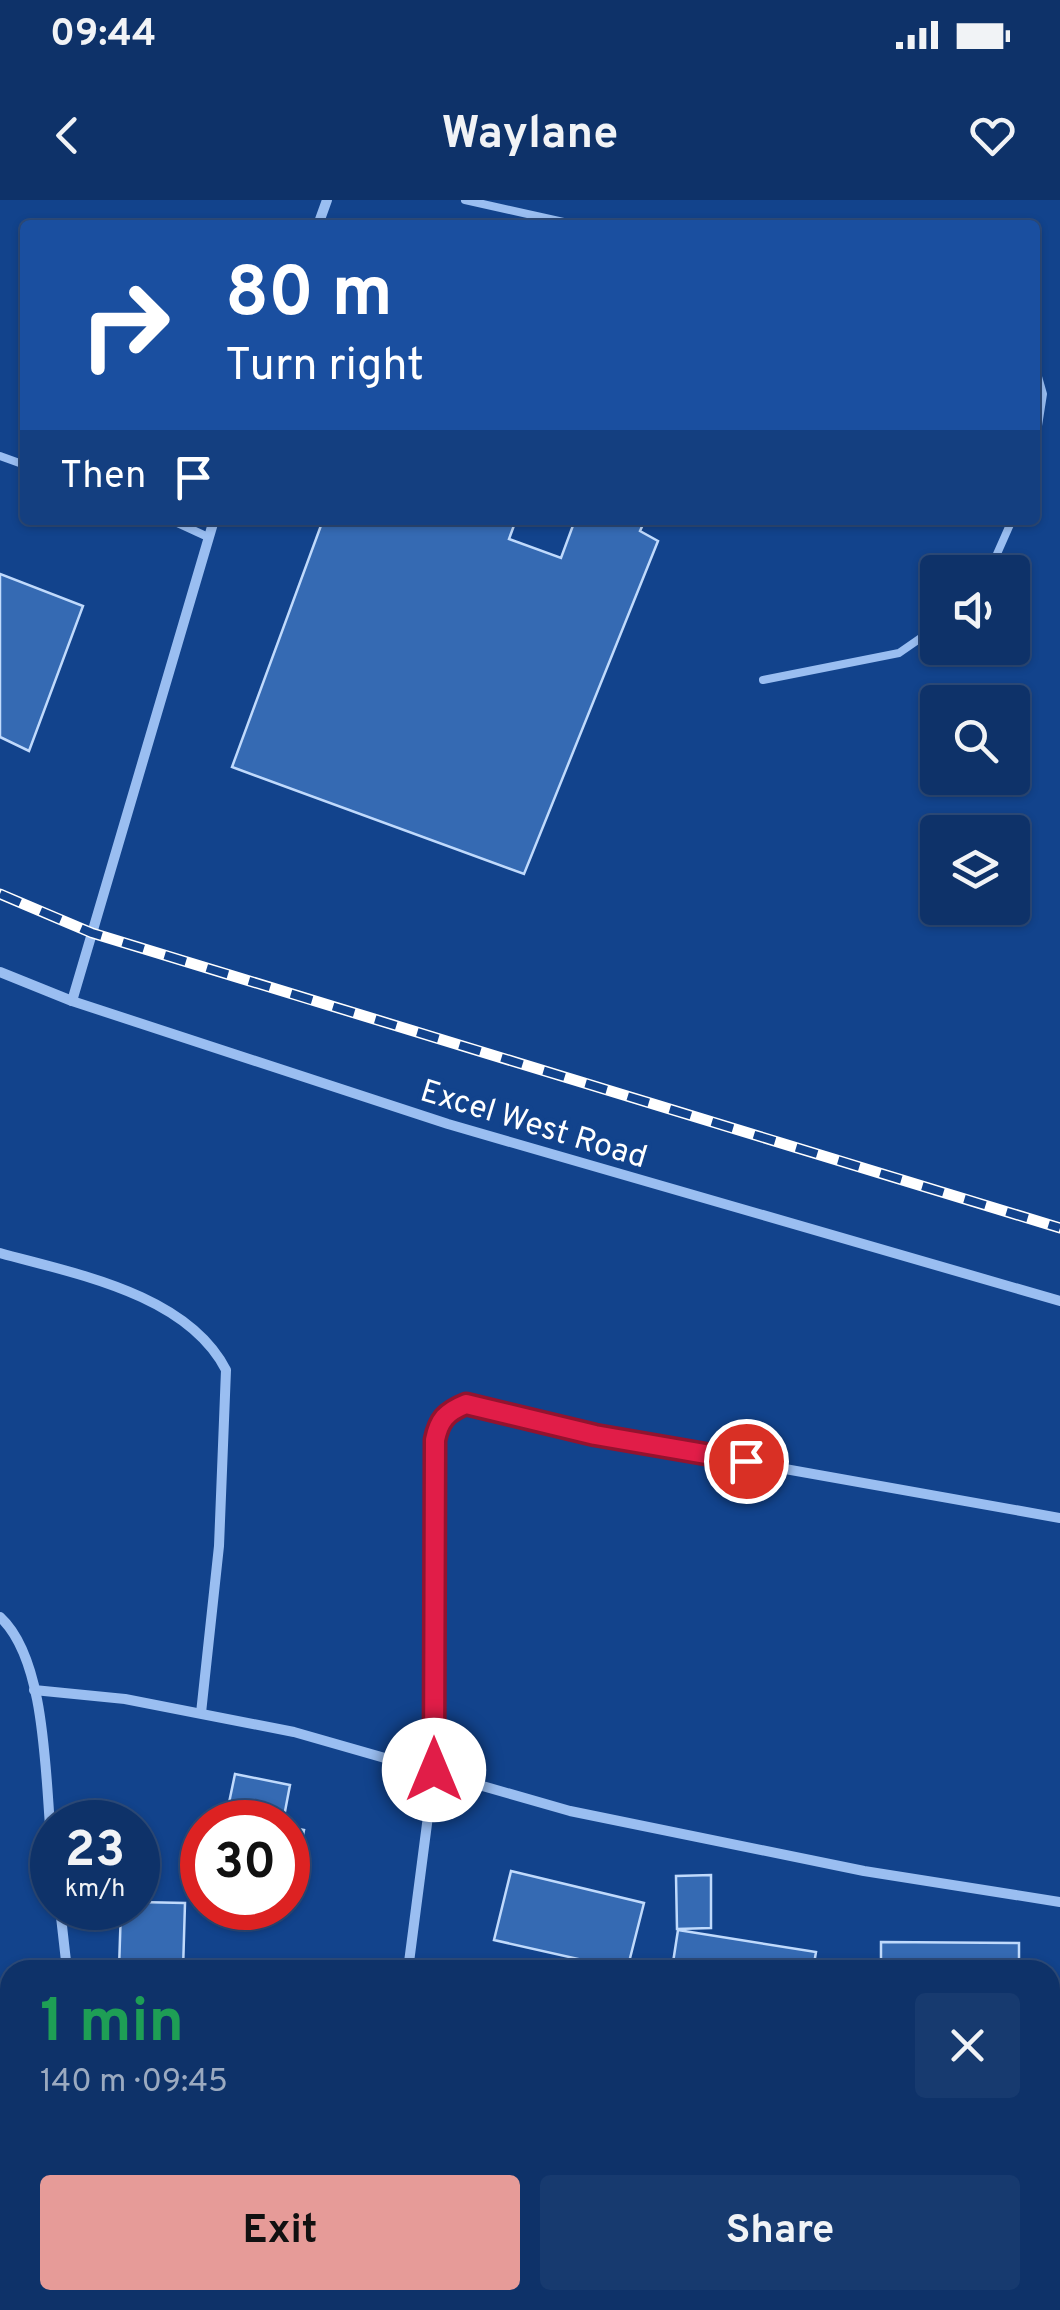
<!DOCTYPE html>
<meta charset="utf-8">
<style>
body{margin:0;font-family:Overpass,sans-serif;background:#173a6f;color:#f1f3f6;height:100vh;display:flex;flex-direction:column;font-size:38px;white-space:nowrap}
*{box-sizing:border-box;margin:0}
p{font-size:32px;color:#9baac0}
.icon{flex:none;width:55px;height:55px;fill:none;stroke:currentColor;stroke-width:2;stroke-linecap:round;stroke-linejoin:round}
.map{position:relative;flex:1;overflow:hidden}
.details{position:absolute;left:0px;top:1760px;width:1060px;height:350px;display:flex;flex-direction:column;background:#0e3269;border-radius:30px 30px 0 0;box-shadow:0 2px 8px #0004,0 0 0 2px #2e4d7d}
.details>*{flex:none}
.top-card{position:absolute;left:20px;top:20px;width:1020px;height:305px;border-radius:10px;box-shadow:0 2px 8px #0004,0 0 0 2px #2e4d7d;background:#1a4fa0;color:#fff;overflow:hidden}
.buttons{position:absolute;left:920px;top:355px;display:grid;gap:20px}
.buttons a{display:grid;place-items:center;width:110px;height:110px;border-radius:10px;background:#0e3269;box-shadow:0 2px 8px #0004,0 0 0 2px #2e4d7d;font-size:50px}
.speed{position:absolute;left:30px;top:1600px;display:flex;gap:20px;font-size:50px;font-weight:700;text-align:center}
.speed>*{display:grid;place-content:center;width:130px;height:130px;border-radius:50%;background:#0e3269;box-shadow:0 2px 8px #0004,0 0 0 2px #2e4d7d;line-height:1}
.speed small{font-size:25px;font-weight:400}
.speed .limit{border:15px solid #d22;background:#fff;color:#111}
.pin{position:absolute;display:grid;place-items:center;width:85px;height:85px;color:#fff;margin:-42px;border:5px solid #fff;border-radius:50%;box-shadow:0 2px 10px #0007}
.me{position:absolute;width:110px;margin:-55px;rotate:0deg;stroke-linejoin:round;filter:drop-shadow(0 0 8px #0008)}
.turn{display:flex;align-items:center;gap:35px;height:210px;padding:0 40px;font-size:45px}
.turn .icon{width:130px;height:130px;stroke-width:2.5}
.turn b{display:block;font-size:70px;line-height:85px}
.then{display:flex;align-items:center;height:95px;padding:0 40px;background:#0003;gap:20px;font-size:38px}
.round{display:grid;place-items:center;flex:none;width:105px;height:105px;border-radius:10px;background:#173a6f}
.overview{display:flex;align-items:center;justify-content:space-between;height:170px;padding:0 40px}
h1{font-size:60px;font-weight:700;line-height:75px;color:#1e9e55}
.cta{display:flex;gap:20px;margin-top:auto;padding:20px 40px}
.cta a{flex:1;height:115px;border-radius:10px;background:#e69b98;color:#111;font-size:40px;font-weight:700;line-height:115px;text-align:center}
.cta a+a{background:#173a6f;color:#f1f3f6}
.status{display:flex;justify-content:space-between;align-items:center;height:70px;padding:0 50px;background:#0e3269;direction:ltr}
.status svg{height:28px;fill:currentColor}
header{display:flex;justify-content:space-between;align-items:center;height:130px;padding:0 40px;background:#0e3269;font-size:45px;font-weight:700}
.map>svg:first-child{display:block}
.building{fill:#356ab3;stroke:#c0dafc;stroke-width:2.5}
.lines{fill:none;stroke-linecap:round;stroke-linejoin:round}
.lane{stroke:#9abef1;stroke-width:8}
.street{stroke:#9abef1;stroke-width:10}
.rail-casing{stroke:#fff;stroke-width:11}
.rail{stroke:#12438c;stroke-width:8;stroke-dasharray:22;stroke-linecap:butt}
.route-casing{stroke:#92132f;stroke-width:25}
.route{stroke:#e11d48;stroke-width:18}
.labels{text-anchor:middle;stroke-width:9;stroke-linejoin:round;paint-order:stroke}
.street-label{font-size:32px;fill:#fff;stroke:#12438c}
</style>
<div class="status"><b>09:44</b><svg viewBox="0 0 49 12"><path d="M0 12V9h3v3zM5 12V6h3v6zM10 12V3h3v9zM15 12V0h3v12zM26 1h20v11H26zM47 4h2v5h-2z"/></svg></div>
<header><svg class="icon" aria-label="back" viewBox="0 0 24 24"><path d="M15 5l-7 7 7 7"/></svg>Waylane<svg class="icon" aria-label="heart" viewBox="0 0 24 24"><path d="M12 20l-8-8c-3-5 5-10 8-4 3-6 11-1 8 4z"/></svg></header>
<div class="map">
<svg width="1060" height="2110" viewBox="0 0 1060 2110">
<rect width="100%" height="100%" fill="#12438c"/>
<g class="building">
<polygon points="323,320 516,320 509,339 561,358 575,320 645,320 640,331 658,341 524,674 232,567"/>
<polygon points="0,374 83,406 29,551 0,537"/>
<polygon points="235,1574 290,1585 283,1622 225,1622"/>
<polygon points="288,1627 304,1630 293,1686 288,1685"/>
<polygon points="511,1671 644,1703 627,1770 494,1740"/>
<polygon points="711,1675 711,1728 677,1729 676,1676"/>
<polygon points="138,1702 185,1703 183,1770 119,1769 121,1708 138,1708"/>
<polygon points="678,1730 816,1752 813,1770 672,1769"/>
<polygon points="881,1742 1019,1743 1019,1770 881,1770"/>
<rect x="0" y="1881" width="10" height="81"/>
<polygon points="4,2019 10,2019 10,2100 102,2100 102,2110 0,2110"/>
<polygon points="489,2100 542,2100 541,2110 488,2110"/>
<polygon points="556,2100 588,2100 587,2108"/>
<polygon points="823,2100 842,2100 840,2110 821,2110"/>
</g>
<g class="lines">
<g class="lane">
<polyline points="465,0 577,25"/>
<polyline points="1035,166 1043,194 1035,245"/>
<polyline points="0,256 25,265"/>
<polyline points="171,320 208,337"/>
<polyline points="989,372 1012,320"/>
<polyline points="763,480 899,453 938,426"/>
</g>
<g class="street">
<polyline points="318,25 327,0"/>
<polyline points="0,772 72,801 448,924 1060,1101"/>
<polyline points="72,801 214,320"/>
<path d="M0,1053c76,21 187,41 226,117l-7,176 -18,167"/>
<path d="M0,1417c48,44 45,168 52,232"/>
<polyline points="34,1490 125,1499 294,1532 570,1611 864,1671 1060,1702"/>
<polyline points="60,1708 67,1770"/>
<polyline points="408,1770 434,1570 435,1241 448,1211 466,1204 595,1235 1060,1318"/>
<polyline points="1050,1978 1060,1980"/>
<polyline points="255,2110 271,2100"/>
<polyline points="366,2110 367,2100"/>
</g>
<g class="rail-casing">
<polyline id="rail" points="0,694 92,733 1060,1028"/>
</g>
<use href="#rail" class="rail"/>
</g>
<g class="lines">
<g class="route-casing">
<path id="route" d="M434,1570l1,-330c4,-20 11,-28 31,-36l129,31 151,26"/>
</g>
<use href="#route" class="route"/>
</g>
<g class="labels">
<g class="street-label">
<text transform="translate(534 923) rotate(17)" y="11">Excel West Road</text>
</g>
</g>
</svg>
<div class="buttons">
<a><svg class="icon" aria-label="sound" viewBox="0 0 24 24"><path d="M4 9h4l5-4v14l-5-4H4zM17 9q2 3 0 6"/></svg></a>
<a><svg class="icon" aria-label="search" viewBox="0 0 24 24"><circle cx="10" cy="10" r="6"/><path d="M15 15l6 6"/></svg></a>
<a><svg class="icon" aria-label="layers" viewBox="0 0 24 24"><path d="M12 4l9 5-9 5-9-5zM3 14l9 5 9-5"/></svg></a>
</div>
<div class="speed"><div>23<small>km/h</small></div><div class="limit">30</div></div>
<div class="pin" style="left:746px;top:1261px;background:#d93025"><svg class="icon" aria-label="arrive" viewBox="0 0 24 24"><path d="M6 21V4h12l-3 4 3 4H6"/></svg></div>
<svg class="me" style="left:434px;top:1570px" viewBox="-20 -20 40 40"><circle r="19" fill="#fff"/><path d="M0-13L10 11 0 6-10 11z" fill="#e11d48"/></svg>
<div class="top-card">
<div class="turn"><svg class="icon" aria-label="right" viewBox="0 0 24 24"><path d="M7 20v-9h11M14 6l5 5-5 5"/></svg><div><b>80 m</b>Turn right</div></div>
<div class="then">Then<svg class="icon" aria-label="arrive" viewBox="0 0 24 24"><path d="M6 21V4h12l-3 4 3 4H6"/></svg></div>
</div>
<section class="details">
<div class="overview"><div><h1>1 min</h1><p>140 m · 09:45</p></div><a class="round"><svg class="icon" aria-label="close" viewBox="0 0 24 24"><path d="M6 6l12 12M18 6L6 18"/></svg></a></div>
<div class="cta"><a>Exit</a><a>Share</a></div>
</section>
</div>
